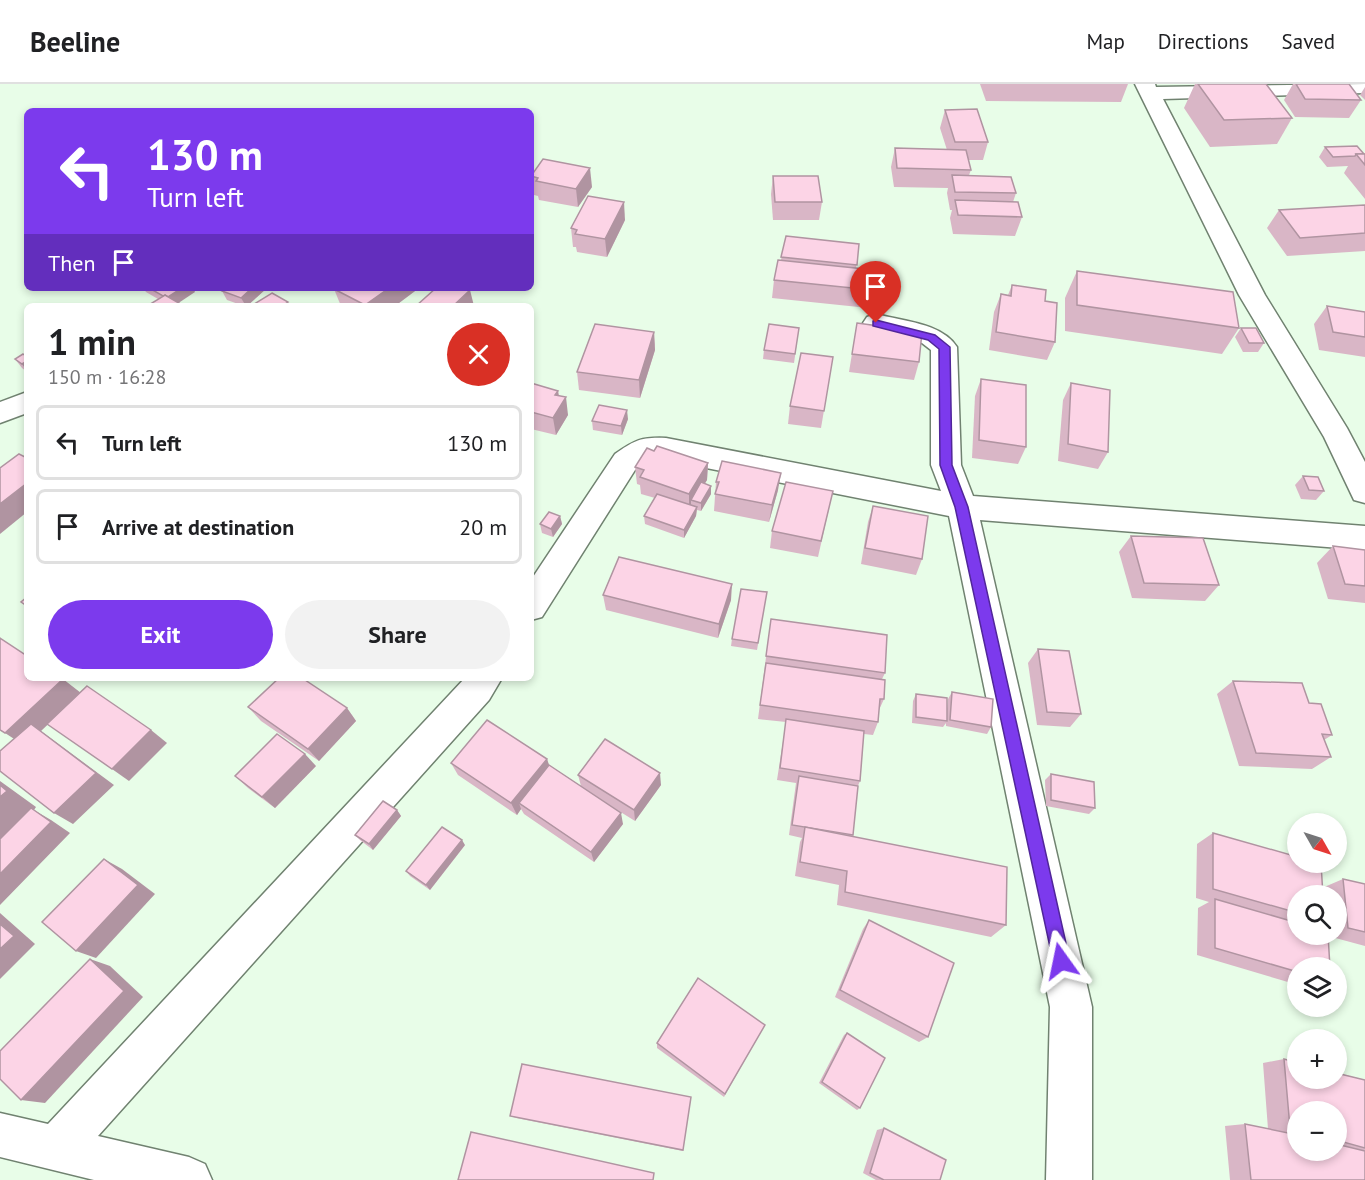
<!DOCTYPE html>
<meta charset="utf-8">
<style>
body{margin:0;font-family:"PT Sans",sans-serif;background:#f2f2f2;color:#202124;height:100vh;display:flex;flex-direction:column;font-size:22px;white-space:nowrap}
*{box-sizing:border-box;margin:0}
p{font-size:20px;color:#757577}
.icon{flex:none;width:33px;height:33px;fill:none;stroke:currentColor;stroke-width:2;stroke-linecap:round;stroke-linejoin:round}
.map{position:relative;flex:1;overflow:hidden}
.side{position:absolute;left:24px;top:219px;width:510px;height:378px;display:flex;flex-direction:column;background:#fff;border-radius:9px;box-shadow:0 3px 9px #0003}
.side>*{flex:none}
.hud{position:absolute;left:24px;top:24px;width:510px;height:183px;border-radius:9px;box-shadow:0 3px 9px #0003;background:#7c3aed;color:#fff;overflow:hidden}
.needle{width:39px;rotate:129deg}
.tools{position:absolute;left:1287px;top:729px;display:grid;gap:12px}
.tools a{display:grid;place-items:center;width:60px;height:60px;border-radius:50%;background:#fff;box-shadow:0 3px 9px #0003;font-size:30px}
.pin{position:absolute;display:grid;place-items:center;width:51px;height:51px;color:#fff;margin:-62px -26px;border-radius:50% 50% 50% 0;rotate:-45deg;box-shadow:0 0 6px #0007}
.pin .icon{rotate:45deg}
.me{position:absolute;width:66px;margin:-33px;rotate:348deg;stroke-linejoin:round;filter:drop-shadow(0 0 4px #0008)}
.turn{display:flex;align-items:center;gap:21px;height:126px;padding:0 24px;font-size:27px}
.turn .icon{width:78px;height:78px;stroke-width:2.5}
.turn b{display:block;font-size:42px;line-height:51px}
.then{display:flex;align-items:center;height:57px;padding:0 24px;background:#0003;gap:12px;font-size:22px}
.round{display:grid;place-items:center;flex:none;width:63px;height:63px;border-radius:32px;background:#f2f2f2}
.head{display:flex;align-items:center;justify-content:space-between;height:102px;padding:0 24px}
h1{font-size:36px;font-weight:700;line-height:45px}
.primary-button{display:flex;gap:12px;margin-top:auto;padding:12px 24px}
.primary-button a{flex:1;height:69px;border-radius:36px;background:#7c3aed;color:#fff;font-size:24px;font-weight:700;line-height:69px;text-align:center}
.primary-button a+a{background:#f2f2f2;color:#202124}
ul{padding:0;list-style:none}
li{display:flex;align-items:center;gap:18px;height:75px;margin:0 12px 9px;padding:0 12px;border:3px solid #e0e0e0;border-radius:9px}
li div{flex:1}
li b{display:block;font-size:22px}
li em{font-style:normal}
header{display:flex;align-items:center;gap:36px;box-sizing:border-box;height:84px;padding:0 30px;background:#fff;border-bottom:2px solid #e0e0e0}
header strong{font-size:28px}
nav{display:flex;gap:33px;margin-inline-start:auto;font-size:21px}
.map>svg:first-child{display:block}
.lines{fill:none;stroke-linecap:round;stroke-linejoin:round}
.minor-casing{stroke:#708270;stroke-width:3}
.minor{fill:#fff;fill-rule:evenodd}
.wall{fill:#d9b6c6;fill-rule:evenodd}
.shaded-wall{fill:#b094a1}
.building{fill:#fcd4e6;stroke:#b094a1;stroke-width:1.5}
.route{fill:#7c3aed;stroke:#51269a;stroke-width:1.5}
</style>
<header>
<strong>Beeline</strong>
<nav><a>Map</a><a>Directions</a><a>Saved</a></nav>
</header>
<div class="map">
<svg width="1365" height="1096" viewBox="0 0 1365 1096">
<rect width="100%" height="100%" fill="#e8fde8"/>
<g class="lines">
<g class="minor-casing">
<g id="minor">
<polygon points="1135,0 1155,0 1156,3 1365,0 1365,9 1163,15 1265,211 1347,344 1365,378 1365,419 1354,416 1324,353 1239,211"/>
<path d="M876,230c26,7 66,9 81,33l4,118 12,31 392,30v24l-385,-30 112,487v173h-46l4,-173 -101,-491 -283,-56 -16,-1 -15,11 -93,147 -11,3v-40l84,-126c20,-14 26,-17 51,-16l275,53 -10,-26v-115l-9,-7 -55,-14 -4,-6 4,-6z"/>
<polygon points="27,308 27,329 0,339 0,318"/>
<polygon points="465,594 502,594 489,616 98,1052 189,1073 205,1080 212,1096 94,1096 0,1073 0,1029 48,1040"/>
</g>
</g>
<use href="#minor" class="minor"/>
</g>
<g class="wall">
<polygon points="980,0 1128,0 1121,18 986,17"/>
<polygon points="1195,0 1266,0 1292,34 1277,60 1210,63 1184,24"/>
<polygon points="1293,0 1349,0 1361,16 1349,34 1295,33 1284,16"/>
<polygon points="1365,3 1365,16 1360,11"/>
<polygon points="945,26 988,58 983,76 968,76 971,86 969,91 1016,109 1013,118 1022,133 1015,152 953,150 950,134 952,126 950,126 947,109 948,104 894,103 891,83 895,64 947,66 940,44"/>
<polygon points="1325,63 1365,70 1365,115 1344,89 1348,82 1327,83 1319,73"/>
<polygon points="531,92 592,103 578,123 539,116 538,112 534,111"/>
<polygon points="773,92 822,118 819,136 773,136 771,110"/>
<polygon points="1365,121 1365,167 1287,172 1267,144 1279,126"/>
<polygon points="625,136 607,173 577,168 576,163 573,163 571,144"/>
<polygon points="786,152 859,160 856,184 882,207 878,225 772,214 774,196 781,176"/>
<polygon points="1077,187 1239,244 1222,270 1065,247 1065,214"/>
<polygon points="1012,201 1045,217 1055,258 1047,276 989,266 994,228 1001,210 1008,211"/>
<polygon points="143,204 192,204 195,208 158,215 146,208"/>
<polygon points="225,204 267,204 247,222 244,222 227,216 222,207"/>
<polygon points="335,204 419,204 395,222 341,222 334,205"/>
<polygon points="1327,222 1365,228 1365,273 1319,266 1314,240"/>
<polygon points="857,239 919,278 914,296 849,288"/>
<polygon points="799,244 794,279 763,275 764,266"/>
<polygon points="1241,244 1264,259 1258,268 1243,268 1235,253"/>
<polygon points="654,248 655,266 640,314 579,306 577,288"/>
<polygon points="27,273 27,288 22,284 15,275"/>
<polygon points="833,273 821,344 788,340 790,322"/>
<polygon points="981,295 1026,363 1018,380 972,374 975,312"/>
<polygon points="531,299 558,307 559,312 568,331 556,351 531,345"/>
<polygon points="1071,299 1108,368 1098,385 1058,377 1063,316"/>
<polygon points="628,335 622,351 593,346 592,337"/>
<polygon points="654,367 708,379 707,396 705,399 711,410 701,427 697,426 696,432 684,454 645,440 644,432 655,414 641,410 640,401 637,400 635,383"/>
<polygon points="1303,392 1324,407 1316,416 1301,415 1295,401"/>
<polygon points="716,398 778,406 769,438 714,427"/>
<polygon points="833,407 818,473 770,464 772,447"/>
<polygon points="873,422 922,475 916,491 861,480 868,438"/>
<polygon points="560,432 562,440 553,453 542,449 540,440"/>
<polygon points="1131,452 1219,501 1205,517 1132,514 1119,468"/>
<polygon points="1333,462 1365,466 1365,519 1328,515 1317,479"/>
<polygon points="767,508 757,566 731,562 732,555"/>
<polygon points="603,511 731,516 718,554 606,526"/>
<polygon points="769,550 885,589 882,595 884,615 879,626 878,638 873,651 864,650 860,697 857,704 853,752 1006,841 991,853 837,821 839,801 795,792 800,758 802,754 789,751 796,699 777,696 786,638 758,635"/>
<polygon points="1038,565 1081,630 1070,643 1037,641 1028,579"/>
<polygon points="1233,597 1309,619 1332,651 1324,656 1331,673 1312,685 1239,682 1217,610"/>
<polygon points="952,608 991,643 987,650 946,642 946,639 943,643 912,639 913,617 916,610 947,625 948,615"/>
<polygon points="248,623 347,624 356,637 319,677 261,637"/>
<polygon points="547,675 549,681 581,702 578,691 661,701 635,737 598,714 623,740 594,778 524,730 521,725 517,731 458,691 451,679"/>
<polygon points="316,682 275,724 248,704 235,692"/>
<polygon points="1051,690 1095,724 1089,730 1046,722 1045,696"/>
<polygon points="397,726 401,732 373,766 360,756 355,751"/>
<path d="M1213,749l109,55 21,-9 22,5v62l-37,-10 -30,32v17l-101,-30 1,-47 11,-6 -13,-4 1,-54zM1298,812h38v38h-38z"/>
<polygon points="465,761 430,806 410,792 406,787"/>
<polygon points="869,836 928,953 919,958 835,913 863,845"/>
<polygon points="765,941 724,1013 657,964 657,959"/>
<polygon points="847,949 860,1024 857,1026 819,999 844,951"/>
<path d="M1284,975l81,21v100h-135l-5,-54 20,-2 23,5 -5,-66zM1298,1028h38v38h-38z"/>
<polygon points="691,1013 683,1067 516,1034 510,1032"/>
<polygon points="884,1044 940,1096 876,1096 863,1089 877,1046"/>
</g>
<g class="shaded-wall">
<polygon points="590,84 592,103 578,123 576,105"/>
<polygon points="624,118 625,136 607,173 605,155"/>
<polygon points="182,204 192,204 195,208 174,222 167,214"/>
<polygon points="252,204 267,204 247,222 246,222 241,214"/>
<polygon points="389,204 419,204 395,222 365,222 365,221"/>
<polygon points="470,206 474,222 453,222"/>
<polygon points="654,248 655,266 640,314 639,296"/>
<polygon points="27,277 27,287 22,280"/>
<polygon points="558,307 560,322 566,313 568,331 556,351 553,334 555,311"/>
<polygon points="627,326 628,335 622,351 621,342"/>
<polygon points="708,379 707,396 694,417 691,416 691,422 689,427 689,410"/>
<polygon points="781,389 778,406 769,438 772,421"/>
<polygon points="27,399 27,428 0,450 0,420"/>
<polygon points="711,402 711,410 701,427 701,419"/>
<polygon points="697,423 696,432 684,454 684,446"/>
<polygon points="560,432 562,440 553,453 551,445"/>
<polygon points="532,473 534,481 531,484 531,474"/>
<polygon points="732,500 731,516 718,554 719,540"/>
<polygon points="63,595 81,609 41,647 114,701 73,740 54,729 25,662 5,649"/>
<polygon points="347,624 356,637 319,677 308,665"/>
<polygon points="151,646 167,659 129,697 112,685"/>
<polygon points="305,670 316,682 275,724 262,713"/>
<polygon points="547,675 551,687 519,719 521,725 517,731 511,719"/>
<polygon points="660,689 661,701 635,737 634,726"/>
<polygon points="0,697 36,723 34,726 51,736 70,749 0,821"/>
<polygon points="397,726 401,732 373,766 369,760"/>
<polygon points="621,729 623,740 594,778 591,768"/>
<polygon points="462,756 465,761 430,806 426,801"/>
<polygon points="104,775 122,785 155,810 96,874 76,867"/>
<polygon points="0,829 35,860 0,895"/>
<polygon points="90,875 110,882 143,913 45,1019 21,1016"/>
</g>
<g class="building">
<polygon points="1198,0 1266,0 1292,34 1224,36"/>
<polygon points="1296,0 1349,0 1361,16 1305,15"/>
<polygon points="977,25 988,58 955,58 945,26"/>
<polygon points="1357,62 1364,70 1356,70 1355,72 1333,73 1325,63"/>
<polygon points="895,64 966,66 971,86 897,84"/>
<polygon points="1356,70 1365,70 1365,81"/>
<polygon points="543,75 590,84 576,105 536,97 538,94 531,92"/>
<polygon points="952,91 1011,93 1016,109 955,108"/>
<polygon points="773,92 818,92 822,118 775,118"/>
<polygon points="588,112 624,118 605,155 575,150 577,146 571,144"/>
<polygon points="955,116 1018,118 1022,133 958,131"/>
<polygon points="1365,121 1365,149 1300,154 1279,126"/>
<polygon points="786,152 859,160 857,181 781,173"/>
<polygon points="778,176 884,187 882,207 774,196"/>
<polygon points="1077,187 1233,208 1239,244 1077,221"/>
<polygon points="1012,201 1046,206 1045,217 1057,219 1055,258 996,248 1001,210 1011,212"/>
<polygon points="149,204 182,204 168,213 165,211 163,212"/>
<polygon points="225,204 252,204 241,214 222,207"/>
<polygon points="335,204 389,204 365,221 334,205"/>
<polygon points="436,204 466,204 470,206 453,222 416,222"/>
<polygon points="272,209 288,218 282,222 251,222"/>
<polygon points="165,211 184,222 147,222"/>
<polygon points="1327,222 1365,228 1365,253 1333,248"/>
<polygon points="857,239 922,248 919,278 852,270"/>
<polygon points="595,240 654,248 639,296 577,288"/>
<polygon points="769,240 799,244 795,270 764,266"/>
<polygon points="1241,244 1256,244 1264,259 1249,259"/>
<polygon points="801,269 833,273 824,327 790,322"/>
<polygon points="23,270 27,273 27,277 22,280 15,275"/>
<polygon points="981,295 1026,301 1026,363 979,356"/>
<polygon points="531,299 558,307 555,311 566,313 553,334 531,328"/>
<polygon points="1071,299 1110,306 1108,368 1068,360"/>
<polygon points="599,321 627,326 621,342 592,337"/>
<polygon points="657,362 708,379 689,410 640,393 644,386 635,383 647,364 654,367"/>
<polygon points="19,370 27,374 27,399 0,420 0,384"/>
<polygon points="722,377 781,389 772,421 715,410 719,398 716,398"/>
<polygon points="1303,392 1318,393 1324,407 1309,406"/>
<polygon points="701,398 711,402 701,419 691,416"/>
<polygon points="786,398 833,407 821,457 772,447"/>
<polygon points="657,410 697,423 684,446 644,432"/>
<polygon points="873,422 928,432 922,475 865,464"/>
<polygon points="549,428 560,432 551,445 540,440"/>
<polygon points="1131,452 1203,454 1219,501 1144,499"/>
<polygon points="1333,462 1365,466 1365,502 1345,500"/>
<polygon points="619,473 732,500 719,540 603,511"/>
<polygon points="741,505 767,508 758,559 732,555"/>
<polygon points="27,513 27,522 21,518"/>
<polygon points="771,535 887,551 885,589 766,572"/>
<polygon points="0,554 27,572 27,594 61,594 63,595 5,649 0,646"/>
<polygon points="1038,565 1069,567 1081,630 1047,628"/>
<polygon points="766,579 885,596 884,615 880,615 878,638 760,621"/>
<polygon points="279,594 302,594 347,624 308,665 248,623"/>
<polygon points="1233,597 1302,599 1309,619 1321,620 1332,651 1322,650 1331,673 1256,669"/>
<polygon points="87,602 151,646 112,685 47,640"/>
<polygon points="952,608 993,615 991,643 950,636"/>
<polygon points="916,610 947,614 947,637 916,633"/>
<polygon points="786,635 864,647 860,697 780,684"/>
<polygon points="487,636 547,675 511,719 451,679"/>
<polygon points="31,640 96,689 54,729 0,687 0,667"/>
<polygon points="277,650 305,670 262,713 235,692"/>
<polygon points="605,655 660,689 634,726 578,691"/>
<polygon points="549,681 621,729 591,768 519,719"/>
<polygon points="1051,690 1094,698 1095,724 1051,716"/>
<polygon points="799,692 858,702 853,751 792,741"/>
<polygon points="0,701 7,707 0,713"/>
<polygon points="383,717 397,726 369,760 355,751"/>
<polygon points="31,724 51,738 0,790 0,755"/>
<polygon points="442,743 462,756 426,801 406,787"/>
<polygon points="805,743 1007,783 1006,841 845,808 847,787 800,778"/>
<polygon points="1213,749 1298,773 1298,778 1317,778 1321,779 1323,812 1298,812 1298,829 1213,805"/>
<polygon points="104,775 138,801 76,867 42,838"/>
<polygon points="1343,795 1365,800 1365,848 1348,844"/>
<polygon points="1215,815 1298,839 1298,850 1328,850 1330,884 1298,884 1298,888 1215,864"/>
<polygon points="869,836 954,879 928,953 840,906"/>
<polygon points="0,840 14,852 0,865"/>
<polygon points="90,875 124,907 21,1016 0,995 0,967"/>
<polygon points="698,894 765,941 725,1010 657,959"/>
<polygon points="847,949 885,974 860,1024 822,998"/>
<polygon points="1284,975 1298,979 1298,994 1336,994 1336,989 1365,996 1365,1064 1336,1056 1336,1028 1298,1028 1298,1046 1290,1044"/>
<polygon points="522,980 691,1013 683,1066 510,1032"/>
<polygon points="1245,1040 1298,1051 1298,1066 1336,1066 1336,1060 1365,1067 1365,1096 1251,1096"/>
<polygon points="884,1044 946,1076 940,1096 884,1096 870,1089"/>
<polygon points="471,1048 654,1089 653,1096 458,1096"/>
</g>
<polygon class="route" points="876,236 935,251 950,263 952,381 968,423 1070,877 1067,883 1061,886 1055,883 1053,877 955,423 940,381 939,265 928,256 873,242 873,237"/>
</svg>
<div class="tools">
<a><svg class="needle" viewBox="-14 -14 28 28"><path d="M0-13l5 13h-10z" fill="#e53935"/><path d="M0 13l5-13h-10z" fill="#757577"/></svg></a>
<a><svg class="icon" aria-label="search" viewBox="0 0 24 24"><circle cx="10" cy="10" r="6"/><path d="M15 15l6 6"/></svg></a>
<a><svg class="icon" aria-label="layers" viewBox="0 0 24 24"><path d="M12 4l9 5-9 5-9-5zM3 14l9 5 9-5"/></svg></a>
<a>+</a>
<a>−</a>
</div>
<div class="pin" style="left:876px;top:239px;background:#d93025"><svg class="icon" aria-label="arrive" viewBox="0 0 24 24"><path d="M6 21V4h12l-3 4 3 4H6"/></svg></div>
<svg class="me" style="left:1061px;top:877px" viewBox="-20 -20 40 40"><path d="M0-17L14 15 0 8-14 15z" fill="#7c3aed" stroke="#fff" stroke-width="4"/></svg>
<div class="hud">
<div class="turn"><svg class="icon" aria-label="left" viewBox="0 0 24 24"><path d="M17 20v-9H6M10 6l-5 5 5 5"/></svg><div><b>130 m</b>Turn left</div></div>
<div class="then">Then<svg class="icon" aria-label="arrive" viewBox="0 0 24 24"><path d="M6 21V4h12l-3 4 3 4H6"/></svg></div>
</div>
<section class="side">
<div class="head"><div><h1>1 min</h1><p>150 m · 16:28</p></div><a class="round" style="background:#d93025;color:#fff"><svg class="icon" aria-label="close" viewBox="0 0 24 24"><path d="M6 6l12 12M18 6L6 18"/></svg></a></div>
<ul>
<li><svg class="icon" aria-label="left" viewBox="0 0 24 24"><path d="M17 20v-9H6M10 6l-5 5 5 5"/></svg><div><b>Turn left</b></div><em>130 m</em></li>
<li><svg class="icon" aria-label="arrive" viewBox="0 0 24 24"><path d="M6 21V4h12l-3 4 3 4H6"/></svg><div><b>Arrive at destination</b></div><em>20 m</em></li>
</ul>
<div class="primary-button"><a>Exit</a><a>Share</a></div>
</section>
</div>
